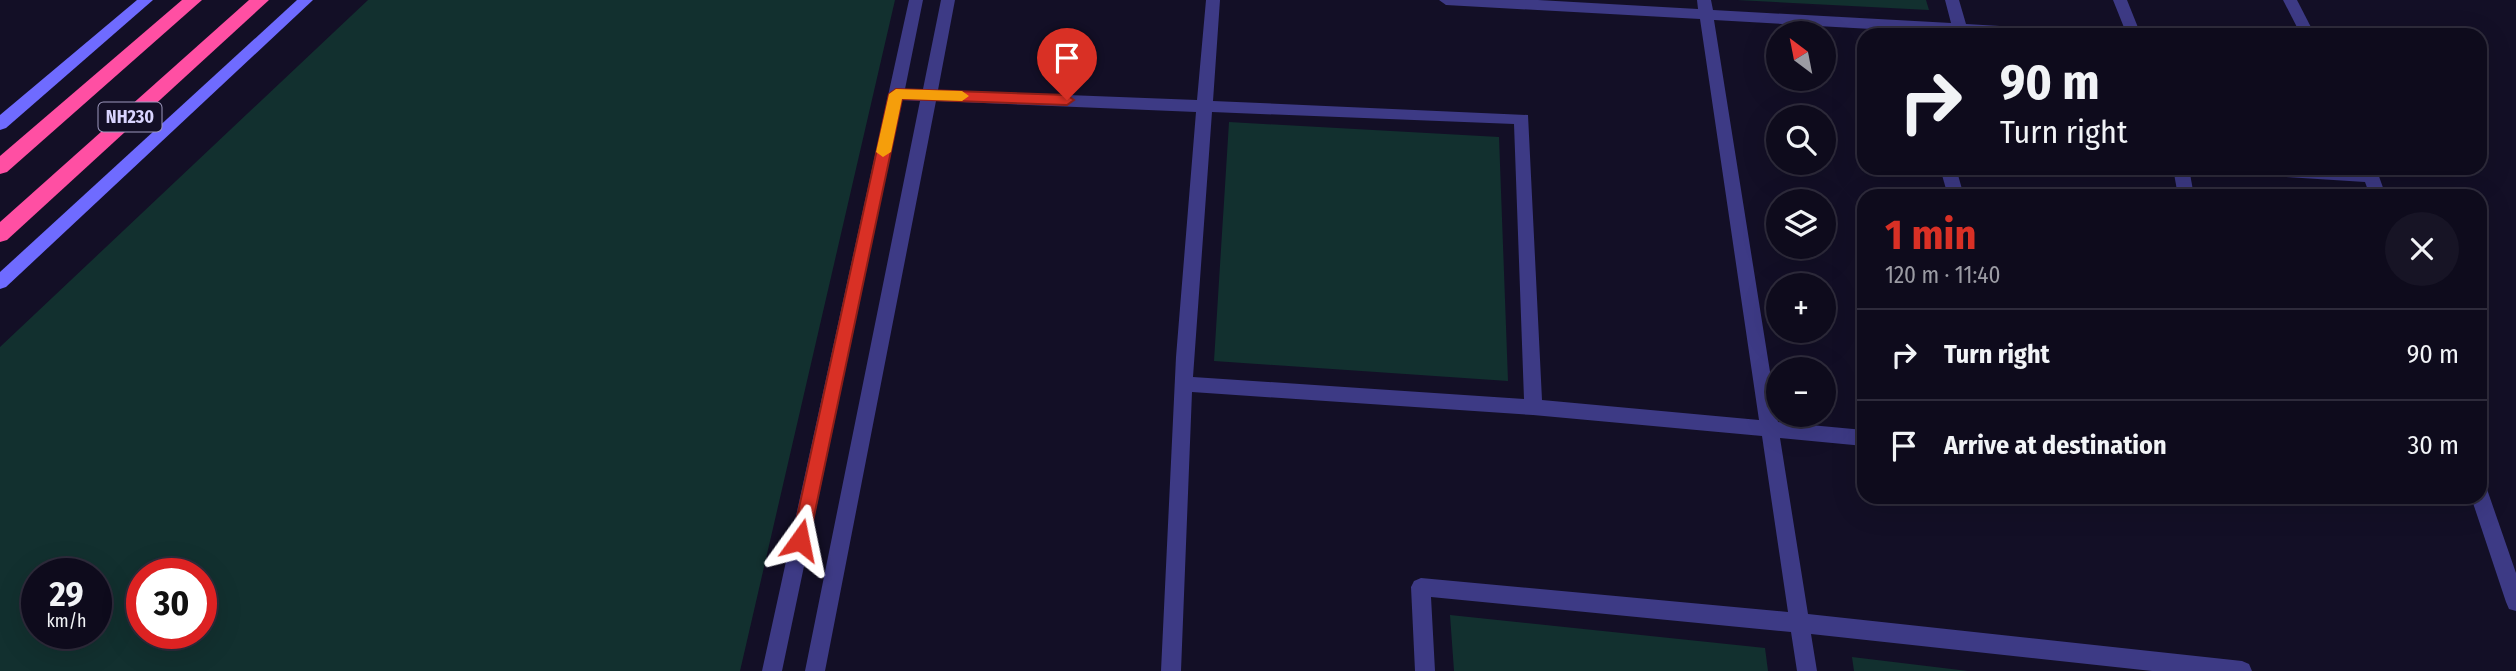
<!DOCTYPE html>
<meta charset="utf-8">
<style>
body{margin:0;font-family:"Fira Sans Condensed",sans-serif;background:#171425;color:#f1f3f6;height:100vh;display:flex;flex-direction:column;font-size:26px;white-space:nowrap}
*{box-sizing:border-box;margin:0}
p{font-size:23px;color:#9b9ba3}
.icon{flex:none;width:38px;height:38px;fill:none;stroke:currentColor;stroke-width:2;stroke-linecap:round;stroke-linejoin:round}
.map{position:relative;flex:1;overflow:hidden}
.sheet{position:absolute;left:1857px;top:189px;width:630px;height:315px;display:flex;flex-direction:column;background:#0e0b1c;border-radius:21px;box-shadow:0 7px 28px #0002,0 0 0 2px #2e2b3b}
.sheet>*{flex:none}
.guide{position:absolute;left:1857px;top:28px;width:630px;height:147px;border-radius:21px;box-shadow:0 7px 28px #0002,0 0 0 2px #2e2b3b;background:#0e0b1c;color:#f1f3f6;overflow:hidden}
.needle{width:46px;rotate:328deg}
.tools{position:absolute;left:1766px;top:21px;display:grid;gap:14px}
.tools a{display:grid;place-items:center;width:70px;height:70px;border-radius:50%;background:#0e0b1c;box-shadow:0 7px 28px #0002,0 0 0 2px #2e2b3b;font-size:35px}
.speed{position:absolute;left:21px;top:558px;display:flex;gap:14px;font-size:35px;font-weight:700;text-align:center}
.speed>*{display:grid;place-content:center;width:91px;height:91px;border-radius:50%;background:#0e0b1c;box-shadow:0 7px 28px #0002,0 0 0 2px #2e2b3b;line-height:1}
.speed small{font-size:18px;font-weight:400}
.speed .limit{border:10px solid #d22;background:#fff;color:#111}
.pin{position:absolute;display:grid;place-items:center;width:60px;height:60px;color:#fff;margin:-72px -30px;border-radius:50% 50% 50% 0;rotate:-45deg;box-shadow:0 0 7px #0007}
.pin .icon{rotate:45deg}
.me{position:absolute;width:77px;margin:-38px;rotate:12deg;stroke-linejoin:round;filter:drop-shadow(0 0 5px #0008)}
.turn{display:flex;align-items:center;gap:24px;height:147px;padding:0 28px;font-size:32px}
.turn .icon{width:91px;height:91px;stroke-width:2.5}
.turn b{display:block;font-size:49px;line-height:60px}
.round{display:grid;place-items:center;flex:none;width:74px;height:74px;border-radius:37px;background:#171425}
.head{display:flex;align-items:center;justify-content:space-between;height:119px;padding:0 28px}
h1{font-size:42px;font-weight:700;line-height:52px;color:#d93025}
ul{padding:0;list-style:none}
li{display:flex;align-items:center;gap:21px;height:91px;padding:0 28px;border-top:2px solid #2e2b3b}
li div{flex:1}
li b{display:block;font-size:26px}
li em{font-style:normal}
.map>svg:first-child{display:block}
.green{fill:#12302f;fill-rule:evenodd}
.lines{fill:none;stroke-linecap:round;stroke-linejoin:round}
.street{fill:#3d3a85;fill-rule:evenodd}
.secondary{fill:#6f6bff;fill-rule:evenodd}
.highway{fill:#ff4fa3;fill-rule:evenodd}
.route{fill:#d93025;stroke:#8d1f18;stroke-width:2}
.slow{fill:#f59e0b}
.labels{text-anchor:middle;stroke-width:7;stroke-linejoin:round;paint-order:stroke}
.shield{fill:#130f26;stroke:#9e99be;stroke-width:2}
.shield-label{font-size:18px;font-weight:bold;fill:#d9d4ff}
</style>
<div class="map">
<svg width="2516" height="671" viewBox="0 0 2516 671">
<rect width="100%" height="100%" fill="#130f26"/>
<g class="green">
<path d="M368,0h527l-155,671h-740v-324zM37,574h59v60h-59zM142,574h59v60h-59z"/>
<polygon points="1737,0 1926,0 1929,10"/>
<polygon points="1229,122 1499,137 1508,381 1214,361"/>
<polygon points="1450,615 1765,648 1768,671 1454,671"/>
<polygon points="1852,657 1968,671 1854,671"/>
</g>
<g class="lines">
<g class="street">
<path d="M909,0h14l-18,89h18l18,-89h14l-17,90 259,10 9,-100h14l-7,101 315,14 14,285 217,20 -59,-401 -254,-14 -7,-5h99l160,9 -1,-9h14l2,10 238,13 -6,-23h14l7,24 118,7 2,4 -126,-1 -246,-14 64,402 86,8v16l-84,-8 28,176 434,47 7,3 3,7h-100l-341,-37 6,37h-20l-6,-39 -360,-35 4,74h-20l-4,-84 3,-6 7,-3 367,34 -26,-176 -229,-21 -341,-23 -11,279h-20l15,-314 20,-245 -260,-11 -111,570h-20l115,-570 -18,-1 -120,571h-20zM1212,112l302,12 10,275 -331,-22z"/>
<polygon points="2113,0 2127,0 2141,35 2127,35"/>
<polygon points="2283,0 2297,0 2315,35 2301,35"/>
<polygon points="1940,168 1956,168 1964,196 1948,196"/>
<polygon points="2173,168 2189,168 2194,196 2178,196"/>
<polygon points="2232,168 2376,168 2386,196 2370,196 2365,182 2240,174"/>
<polygon points="2480,487 2487,489 2489,495 2516,573 2516,611 2509,609 2506,602 2471,497 2480,497"/>
</g>
<g class="secondary">
<polygon points="137,0 153,0 6,128 0,130 0,115"/>
<polygon points="297,0 313,0 6,287 0,289 0,272"/>
</g>
<g class="highway">
<polygon points="182,0 202,0 7,172 0,174 0,156"/>
<polygon points="249,0 269,0 7,240 0,242 0,222"/>
</g>
</g>
<polygon class="route" points="896,89 1067,95 1074,100 1067,105 902,99 809,540 800,548 792,540 889,94"/>
<polygon class="slow" points="896,89 962,91 969,96 962,101 902,99 891,152 883,157 876,152 889,94"/>
<g class="labels">
<rect class="shield" x="98.5" y="102.5" width="63" height="29" rx="5"/>
<g class="shield-label">
<text x="130" y="123">NH230</text>
</g>
</g>
</svg>
<div class="tools">
<a><svg class="needle" viewBox="-14 -14 28 28"><path d="M0-13l5 13h-10z" fill="#e53935"/><path d="M0 13l5-13h-10z" fill="#9b9ba3"/></svg></a>
<a><svg class="icon" aria-label="search" viewBox="0 0 24 24"><circle cx="10" cy="10" r="6"/><path d="M15 15l6 6"/></svg></a>
<a><svg class="icon" aria-label="layers" viewBox="0 0 24 24"><path d="M12 4l9 5-9 5-9-5zM3 14l9 5 9-5"/></svg></a>
<a>+</a>
<a>−</a>
</div>
<div class="speed"><div>29<small>km/h</small></div><div class="limit">30</div></div>
<div class="pin" style="left:1067px;top:100px;background:#d93025"><svg class="icon" aria-label="arrive" viewBox="0 0 24 24"><path d="M6 21V4h12l-3 4 3 4H6"/></svg></div>
<svg class="me" style="left:800px;top:540px" viewBox="-20 -20 40 40"><path d="M0-17L14 15 0 8-14 15z" fill="#d93025" stroke="#fff" stroke-width="4"/></svg>
<div class="guide">
<div class="turn"><svg class="icon" aria-label="right" viewBox="0 0 24 24"><path d="M7 20v-9h11M14 6l5 5-5 5"/></svg><div><b>90 m</b>Turn right</div></div>
</div>
<section class="sheet">
<div class="head"><div><h1>1 min</h1><p>120 m · 11:40</p></div><a class="round"><svg class="icon" aria-label="close" viewBox="0 0 24 24"><path d="M6 6l12 12M18 6L6 18"/></svg></a></div>
<ul>
<li><svg class="icon" aria-label="right" viewBox="0 0 24 24"><path d="M7 20v-9h11M14 6l5 5-5 5"/></svg><div><b>Turn right</b></div><em>90 m</em></li>
<li><svg class="icon" aria-label="arrive" viewBox="0 0 24 24"><path d="M6 21V4h12l-3 4 3 4H6"/></svg><div><b>Arrive at destination</b></div><em>30 m</em></li>
</ul>
</section>
</div>
